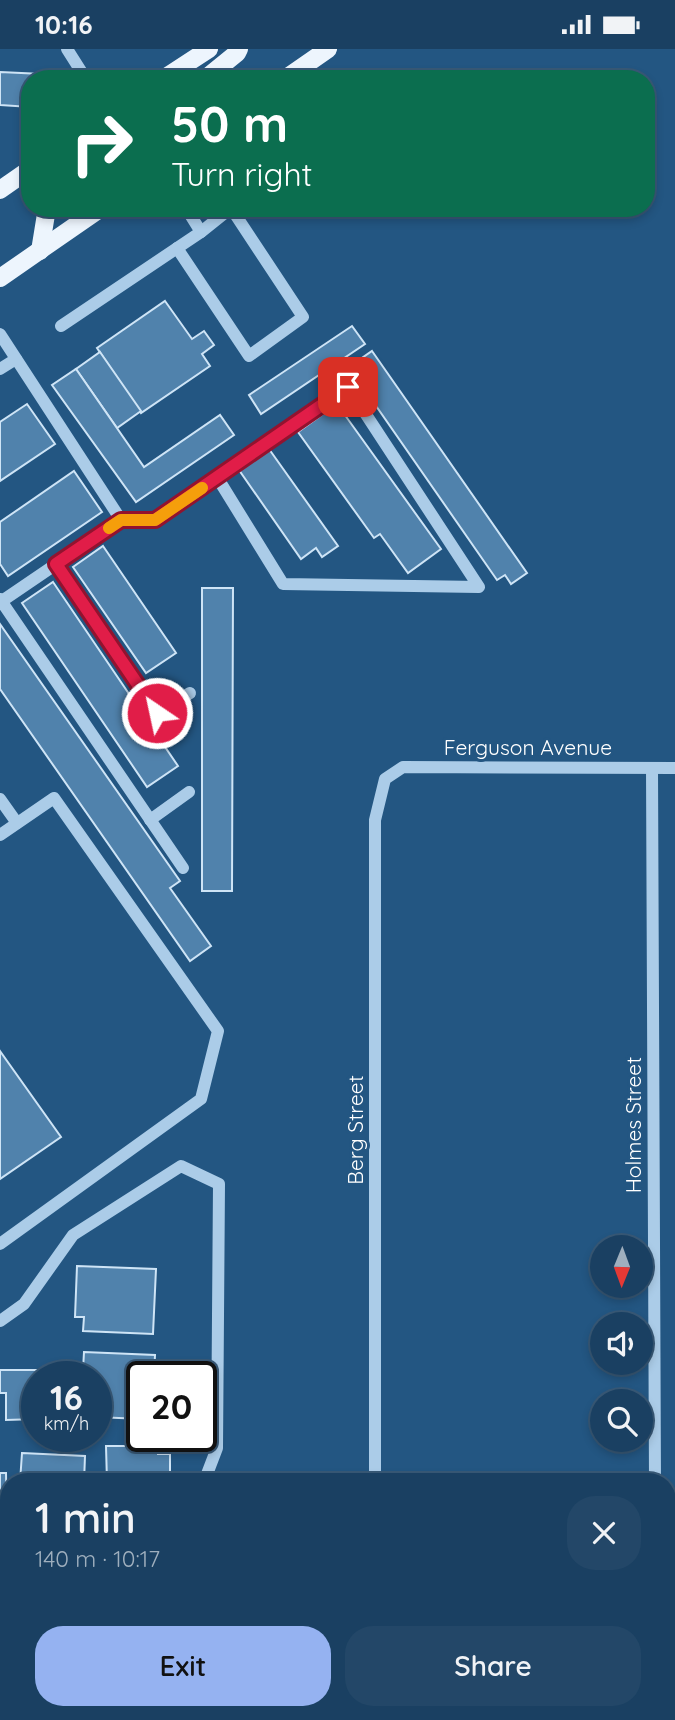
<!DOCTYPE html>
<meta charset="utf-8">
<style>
body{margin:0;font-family:Quicksand,sans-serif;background:#234768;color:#f1f3f6;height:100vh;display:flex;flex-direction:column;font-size:26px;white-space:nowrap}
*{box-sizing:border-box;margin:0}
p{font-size:23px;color:#9fafbe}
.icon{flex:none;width:38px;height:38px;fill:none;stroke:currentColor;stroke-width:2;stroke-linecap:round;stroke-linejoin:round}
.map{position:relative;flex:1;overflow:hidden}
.details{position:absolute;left:0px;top:1424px;width:676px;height:247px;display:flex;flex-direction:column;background:#1a4062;border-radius:28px 28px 0 0;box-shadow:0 4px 10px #0003,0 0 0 2px #385977}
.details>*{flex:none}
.guide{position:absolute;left:21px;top:21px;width:634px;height:147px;border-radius:28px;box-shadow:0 4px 10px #0003,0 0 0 2px #385977;background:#0b6e4f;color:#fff;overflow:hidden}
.needle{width:46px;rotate:181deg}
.controls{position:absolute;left:590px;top:1186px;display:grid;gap:14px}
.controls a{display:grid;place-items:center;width:63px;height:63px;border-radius:50%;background:#1a4062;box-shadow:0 4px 10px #0003,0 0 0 2px #385977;font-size:35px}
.speed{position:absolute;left:21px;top:1312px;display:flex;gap:14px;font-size:35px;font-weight:700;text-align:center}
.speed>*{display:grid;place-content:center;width:91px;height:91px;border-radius:50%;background:#1a4062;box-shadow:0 4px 10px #0003,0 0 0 2px #385977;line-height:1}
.speed small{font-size:18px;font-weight:400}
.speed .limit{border:4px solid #111;border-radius:10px;background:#fff;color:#111}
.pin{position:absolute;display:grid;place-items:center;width:60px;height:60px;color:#fff;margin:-30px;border-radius:14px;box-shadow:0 4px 10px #0006}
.me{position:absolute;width:77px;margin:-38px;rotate:326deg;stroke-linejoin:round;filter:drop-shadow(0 0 5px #0008)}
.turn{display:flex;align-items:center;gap:24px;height:147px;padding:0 35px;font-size:32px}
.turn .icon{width:91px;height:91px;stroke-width:2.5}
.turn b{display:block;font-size:49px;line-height:60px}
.round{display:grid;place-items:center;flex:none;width:74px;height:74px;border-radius:28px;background:#234768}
.headline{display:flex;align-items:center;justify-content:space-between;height:119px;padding:0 35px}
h1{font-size:42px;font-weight:600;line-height:52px}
.action{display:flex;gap:14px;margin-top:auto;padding:14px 35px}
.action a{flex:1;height:80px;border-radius:28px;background:#95b2f1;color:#111;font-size:28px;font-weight:600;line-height:80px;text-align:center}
.action a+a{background:#234768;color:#f1f3f6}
.status{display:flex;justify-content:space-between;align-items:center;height:49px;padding:0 35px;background:#1a4062;direction:ltr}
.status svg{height:19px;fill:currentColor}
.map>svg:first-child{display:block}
.building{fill:#5082ac;stroke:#cee4f6;stroke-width:2}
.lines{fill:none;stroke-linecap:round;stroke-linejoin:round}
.minor{stroke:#abcce8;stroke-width:12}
.major{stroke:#edf5fd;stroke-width:18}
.route-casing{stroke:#92132f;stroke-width:18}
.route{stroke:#e11d48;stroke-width:12}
.slow{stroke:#f59e0b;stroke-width:12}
.labels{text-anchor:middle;stroke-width:6;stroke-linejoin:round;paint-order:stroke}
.street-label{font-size:21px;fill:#fff;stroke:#235682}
</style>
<div class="status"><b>10:16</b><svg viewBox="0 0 49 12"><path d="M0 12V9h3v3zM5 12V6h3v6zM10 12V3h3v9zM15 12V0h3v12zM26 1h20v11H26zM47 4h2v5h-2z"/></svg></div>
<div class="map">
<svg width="675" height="1671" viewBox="0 0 675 1671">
<rect width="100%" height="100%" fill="#235682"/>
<g class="building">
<polygon points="0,23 42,25 42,30 30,30 30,58 0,56"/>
<polygon points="165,252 192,290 204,282 214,296 202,305 210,317 141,364 97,299"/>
<polygon points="352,277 365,295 261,365 249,346"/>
<polygon points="372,302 527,524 511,535 505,526 497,531 349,318"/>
<polygon points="100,303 141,362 117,379 76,320"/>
<polygon points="76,320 144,418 220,366 234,386 136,453 52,336"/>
<polygon points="27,355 55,395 0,432 0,373"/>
<polygon points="337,355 441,500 408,524 380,485 374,489 298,383"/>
<polygon points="269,400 338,497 322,508 316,499 301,510 239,421"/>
<polygon points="74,422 102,463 8,527 0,515 0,473"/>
<polygon points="103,497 176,604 146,624 73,518"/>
<polygon points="53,533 178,717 147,738 22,554"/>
<polygon points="202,539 233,539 232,842 202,842"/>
<polygon points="0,575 180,832 170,839 211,897 190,912 0,640"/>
<polygon points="0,1002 61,1088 0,1130"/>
<polygon points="77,1217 156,1220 153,1285 83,1282 84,1268 75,1268"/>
<polygon points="84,1303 155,1306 154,1328 142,1328 142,1370 96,1368 96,1328 77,1328 78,1321 83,1321"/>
<polygon points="0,1321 58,1321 58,1328 37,1328 37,1370 6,1371 6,1344 0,1344"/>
<polygon points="106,1397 158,1397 158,1405 170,1405 170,1433 107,1433"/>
<polygon points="22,1404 85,1407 84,1433 20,1433"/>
<polygon points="0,1424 6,1424 7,1485 0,1485"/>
<polygon points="0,1619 9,1619 9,1662 32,1662 32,1671 0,1671"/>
<rect x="150" y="1662" width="28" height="9"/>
</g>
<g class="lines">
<g class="minor">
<polyline points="67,0 86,30"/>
<polyline points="177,199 249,307 303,268 231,159 201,183"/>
<polyline points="61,277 201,183 186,159"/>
<polyline points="0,285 121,471"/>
<polyline points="0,320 16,310"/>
<polyline points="56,515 157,664 190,644"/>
<polyline points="0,550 183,819"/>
<polyline points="2,552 121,471 155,471 348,338 479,538 283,535 217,428"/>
<polyline points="652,719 655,1433"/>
<polyline points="0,750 17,774"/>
<polyline points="150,771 189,743"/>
<polyline points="0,786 54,749 218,982 201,1050 0,1195"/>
<polyline points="0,1272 24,1255 73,1186 181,1117 219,1135 217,1399 204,1433"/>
<polyline points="375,1433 375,771 385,730 403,718 675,719"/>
<polyline points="0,1554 9,1554"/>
<polyline points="667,1564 675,1564"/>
<polyline points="393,1662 393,1671"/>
<polyline points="81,1671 81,1662"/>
</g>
<g class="major">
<polyline points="163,30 209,0"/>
<polyline points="205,30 237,4 239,0"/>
<polyline points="285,30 328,0"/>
<polyline points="0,141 30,120"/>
<polyline points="40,202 47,159"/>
<polyline points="0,229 101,159"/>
</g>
</g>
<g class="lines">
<g class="route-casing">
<polyline id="route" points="157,664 56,515 121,471 155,471 348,338"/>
</g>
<use href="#route" class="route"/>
<polyline class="slow" points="109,479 121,471 155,471 202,439"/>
</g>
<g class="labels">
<g class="street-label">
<text x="528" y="706">Ferguson Avenue</text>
<text transform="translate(634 1076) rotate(-90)" y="7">Holmes Street</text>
<text transform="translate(356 1081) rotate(-90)" y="7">Berg Street</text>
</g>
</g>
</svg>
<div class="controls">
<a><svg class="needle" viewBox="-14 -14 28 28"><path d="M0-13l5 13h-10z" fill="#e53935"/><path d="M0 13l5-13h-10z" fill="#9fafbe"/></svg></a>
<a><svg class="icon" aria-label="sound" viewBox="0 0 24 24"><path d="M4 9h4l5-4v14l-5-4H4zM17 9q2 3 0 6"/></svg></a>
<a><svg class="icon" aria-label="search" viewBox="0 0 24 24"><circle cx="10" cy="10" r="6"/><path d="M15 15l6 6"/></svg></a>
</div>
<div class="speed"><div>16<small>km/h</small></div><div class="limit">20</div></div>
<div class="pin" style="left:348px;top:338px;background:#d93025"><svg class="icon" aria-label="arrive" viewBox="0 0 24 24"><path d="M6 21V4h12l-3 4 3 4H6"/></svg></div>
<svg class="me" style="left:157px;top:664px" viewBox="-20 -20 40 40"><circle r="17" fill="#e11d48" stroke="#fff" stroke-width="3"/><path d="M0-11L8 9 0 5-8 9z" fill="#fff"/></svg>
<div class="guide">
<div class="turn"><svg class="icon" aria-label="right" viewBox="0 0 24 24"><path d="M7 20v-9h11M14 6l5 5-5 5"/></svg><div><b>50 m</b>Turn right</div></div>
</div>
<section class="details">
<div class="headline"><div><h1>1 min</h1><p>140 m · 10:17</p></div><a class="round"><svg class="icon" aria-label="close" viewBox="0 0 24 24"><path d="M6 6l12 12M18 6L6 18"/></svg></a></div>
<div class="action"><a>Exit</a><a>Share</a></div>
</section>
</div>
